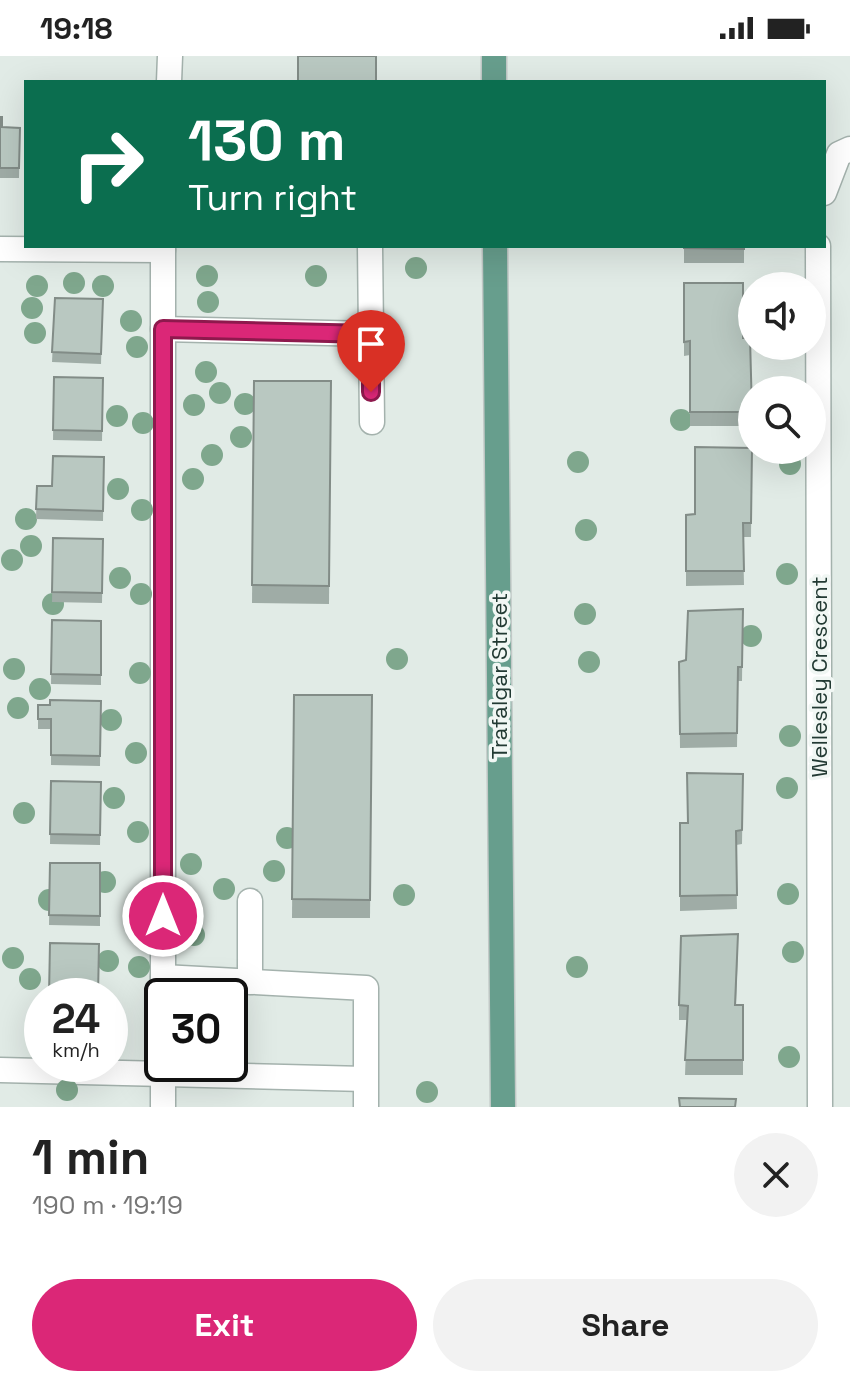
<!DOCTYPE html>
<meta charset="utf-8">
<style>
body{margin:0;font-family:"Space Grotesk",sans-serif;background:#f2f2f2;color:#222;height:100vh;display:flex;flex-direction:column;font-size:30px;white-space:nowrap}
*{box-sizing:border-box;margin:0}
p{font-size:26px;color:#767676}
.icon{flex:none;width:44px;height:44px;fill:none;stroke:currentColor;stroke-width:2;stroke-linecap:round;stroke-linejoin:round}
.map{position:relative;height:1051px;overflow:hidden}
.panel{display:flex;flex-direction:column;background:#fff;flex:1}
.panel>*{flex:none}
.hud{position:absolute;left:24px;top:24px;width:802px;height:168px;border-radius:0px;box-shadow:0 8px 32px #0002;background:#0b6e4f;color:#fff;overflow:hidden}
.fabs{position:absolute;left:738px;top:216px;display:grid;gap:16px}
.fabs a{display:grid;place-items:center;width:88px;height:88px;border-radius:50%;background:#fff;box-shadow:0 8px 32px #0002;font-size:40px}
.speed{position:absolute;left:24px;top:922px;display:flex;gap:16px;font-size:40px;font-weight:700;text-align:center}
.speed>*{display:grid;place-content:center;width:104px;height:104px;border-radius:50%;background:#fff;box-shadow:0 8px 32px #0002;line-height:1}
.speed small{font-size:20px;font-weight:400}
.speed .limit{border:4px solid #111;border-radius:12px;background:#fff;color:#111}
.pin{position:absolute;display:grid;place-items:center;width:68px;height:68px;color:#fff;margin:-82px -34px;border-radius:50% 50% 50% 0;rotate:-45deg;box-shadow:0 0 8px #0007}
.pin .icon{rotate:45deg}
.me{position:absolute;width:88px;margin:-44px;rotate:0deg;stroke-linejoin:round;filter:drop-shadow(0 0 6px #0008)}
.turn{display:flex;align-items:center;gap:28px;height:168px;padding:0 32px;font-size:36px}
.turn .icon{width:104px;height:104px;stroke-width:2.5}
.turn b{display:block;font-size:56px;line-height:68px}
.round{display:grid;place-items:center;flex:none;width:84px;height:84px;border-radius:42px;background:#f2f2f2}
.overview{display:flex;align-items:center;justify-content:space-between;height:136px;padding:0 32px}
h1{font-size:48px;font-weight:700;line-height:60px}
.primary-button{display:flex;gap:16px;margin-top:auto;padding:16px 32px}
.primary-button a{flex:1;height:92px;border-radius:48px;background:#db2777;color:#fff;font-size:32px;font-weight:700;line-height:92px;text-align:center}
.primary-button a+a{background:#f2f2f2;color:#222}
.status{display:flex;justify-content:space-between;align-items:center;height:56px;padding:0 40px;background:#fff;direction:ltr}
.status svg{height:22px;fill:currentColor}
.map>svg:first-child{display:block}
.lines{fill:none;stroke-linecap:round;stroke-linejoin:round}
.minor-casing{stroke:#a4b2ad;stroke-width:27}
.major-casing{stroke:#c1c8c6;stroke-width:27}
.minor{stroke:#fff;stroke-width:24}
.major{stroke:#679e8d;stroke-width:24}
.tree{fill:#7fa78d}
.wall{fill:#9faca6}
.building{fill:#b9c8c1;stroke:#828c87;stroke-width:2}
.route-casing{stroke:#8e194d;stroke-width:20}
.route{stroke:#db2777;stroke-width:14}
.labels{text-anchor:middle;stroke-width:7;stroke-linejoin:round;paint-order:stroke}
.street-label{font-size:22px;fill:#223a33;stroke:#f1f7f4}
</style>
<div class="status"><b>19:18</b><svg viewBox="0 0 49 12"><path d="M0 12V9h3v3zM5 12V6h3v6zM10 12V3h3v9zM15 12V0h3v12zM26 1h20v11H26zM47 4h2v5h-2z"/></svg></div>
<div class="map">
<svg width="850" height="1051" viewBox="0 0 850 1051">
<rect width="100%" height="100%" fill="#e1ebe6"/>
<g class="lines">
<g class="minor-casing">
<g id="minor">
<polyline points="169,26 170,0"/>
<polyline points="824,137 839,98 850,93"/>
<polyline points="370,190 372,366"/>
<polyline points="818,190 820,1051"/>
<polyline points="0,193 163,194"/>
<polyline points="163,273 371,278"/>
<polyline points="163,921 366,932 366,1051"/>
<polyline points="250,926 250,845"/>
<polyline points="163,940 163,190"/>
<polyline points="163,1008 163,1051"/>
<polyline points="0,1014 365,1023"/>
</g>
</g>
<g class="major-casing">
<g id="major">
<polyline points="494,0 494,26"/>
<polyline points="495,190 503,1051"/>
</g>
</g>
<use href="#minor" class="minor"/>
<use href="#major" class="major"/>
</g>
<g class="tree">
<circle cx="416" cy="212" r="11"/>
<circle cx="207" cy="220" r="11"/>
<circle cx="316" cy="220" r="11"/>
<circle cx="74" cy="227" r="11"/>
<circle cx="37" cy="230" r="11"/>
<circle cx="103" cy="230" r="11"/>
<circle cx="208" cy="246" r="11"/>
<circle cx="32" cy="252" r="11"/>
<circle cx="131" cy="265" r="11"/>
<circle cx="35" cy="277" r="11"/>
<circle cx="137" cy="291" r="11"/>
<circle cx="206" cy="316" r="11"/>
<circle cx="220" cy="337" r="11"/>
<circle cx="245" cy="348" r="11"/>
<circle cx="194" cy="349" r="11"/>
<circle cx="117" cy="360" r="11"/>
<circle cx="681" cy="364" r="11"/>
<circle cx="143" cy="367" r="11"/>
<circle cx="241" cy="381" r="11"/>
<circle cx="212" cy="399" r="11"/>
<circle cx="578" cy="406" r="11"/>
<circle cx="790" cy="408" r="11"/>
<circle cx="193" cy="423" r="11"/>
<circle cx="118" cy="433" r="11"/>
<circle cx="142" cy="454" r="11"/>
<circle cx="26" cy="463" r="11"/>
<circle cx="586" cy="474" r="11"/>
<circle cx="31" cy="490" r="11"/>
<circle cx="12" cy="504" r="11"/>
<circle cx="787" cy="518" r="11"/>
<circle cx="120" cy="522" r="11"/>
<circle cx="141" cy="538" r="11"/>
<circle cx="53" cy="548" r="11"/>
<circle cx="585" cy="558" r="11"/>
<circle cx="751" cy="580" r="11"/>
<circle cx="397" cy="603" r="11"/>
<circle cx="589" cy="606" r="11"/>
<circle cx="14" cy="613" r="11"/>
<circle cx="140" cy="617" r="11"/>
<circle cx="40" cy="633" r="11"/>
<circle cx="18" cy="652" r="11"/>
<circle cx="111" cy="664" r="11"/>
<circle cx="790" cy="680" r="11"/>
<circle cx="136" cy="697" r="11"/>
<circle cx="787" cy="732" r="11"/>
<circle cx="114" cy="742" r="11"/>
<circle cx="24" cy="757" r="11"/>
<circle cx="138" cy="776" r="11"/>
<circle cx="287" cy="782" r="11"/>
<circle cx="191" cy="808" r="11"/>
<circle cx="274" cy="815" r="11"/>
<circle cx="105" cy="826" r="11"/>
<circle cx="224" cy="833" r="11"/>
<circle cx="788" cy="838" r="11"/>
<circle cx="404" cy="839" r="11"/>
<circle cx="49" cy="844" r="11"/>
<circle cx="140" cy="845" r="11"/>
<circle cx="194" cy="879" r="11"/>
<circle cx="793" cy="896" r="11"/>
<circle cx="13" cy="902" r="11"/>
<circle cx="108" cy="905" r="11"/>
<circle cx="139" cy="911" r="11"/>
<circle cx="577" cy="911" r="11"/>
<circle cx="30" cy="923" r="11"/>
<circle cx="789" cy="1001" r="11"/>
<circle cx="67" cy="1034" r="11"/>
<circle cx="427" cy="1036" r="11"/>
</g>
<g class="wall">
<polygon points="0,61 2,71 20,72 19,122 0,122"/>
<rect x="684" y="190" width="60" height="17"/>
<polygon points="684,227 743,282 750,282 752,370 690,370 690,299 684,300"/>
<polygon points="55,242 103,243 101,308 52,306"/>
<polygon points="54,321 103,322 102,385 53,384"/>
<polygon points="254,325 331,325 329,548 252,547"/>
<polygon points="752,392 751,481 743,481 744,529 686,530 686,459 695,458"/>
<polygon points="104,401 103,465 36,463 37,430 52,430"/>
<polygon points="53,482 103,483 102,547 52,546"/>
<polygon points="743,553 742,625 738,625 737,691 680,692 679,606 686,604"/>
<polygon points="52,564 101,565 101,629 51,628"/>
<polygon points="294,639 372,639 370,862 292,862"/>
<polygon points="101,645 100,710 51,709 51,673 38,673 38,649"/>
<polygon points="743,718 742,788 736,789 737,853 680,855 680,767 687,767"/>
<polygon points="51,725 101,726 100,789 50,788"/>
<polygon points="50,807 100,807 100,870 49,869"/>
<polygon points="738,893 736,949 743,949 743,1019 685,1019 687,964 679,964 679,949"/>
</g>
<g class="building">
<rect x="298" y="0" width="78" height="26"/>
<polygon points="0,61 2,61 2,71 20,72 19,112 0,112"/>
<polygon points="684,190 744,190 744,193 684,192"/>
<polygon points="684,227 743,227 743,282 750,282 752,356 690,356 690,285 684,286"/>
<polygon points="55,242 103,243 101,298 52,296"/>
<polygon points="54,321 103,322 102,375 53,374"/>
<polygon points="254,325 331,325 329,530 252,529"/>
<polygon points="695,391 752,392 751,467 743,467 744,515 686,515 686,459 695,458"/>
<polygon points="53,400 104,401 103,455 36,453 37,430 52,430"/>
<polygon points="53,482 103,483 102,537 52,536"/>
<polygon points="743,553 742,611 738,611 737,677 680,678 679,606 686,604 688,555"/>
<polygon points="52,564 101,565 101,619 51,618"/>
<polygon points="294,639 372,639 370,844 292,843"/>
<polygon points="50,644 101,645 100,700 51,699 51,663 38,663 38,649 50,649"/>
<polygon points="687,717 743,718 742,774 736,775 737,839 680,840 680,767 688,767"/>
<polygon points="51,725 101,726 100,779 50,778"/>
<polygon points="50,807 100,807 100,860 49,859"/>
<polygon points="738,878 735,949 743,949 743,1004 685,1004 688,950 679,949 681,880"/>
<polygon points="50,887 99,888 98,940 49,940"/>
<polygon points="679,1042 736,1043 735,1051 680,1051"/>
</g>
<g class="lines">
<g class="route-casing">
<polyline id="route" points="163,860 163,273 371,278 371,336"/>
</g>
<use href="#route" class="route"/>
</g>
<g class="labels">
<g class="street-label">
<text transform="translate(499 620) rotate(-90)" y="8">Trafalgar Street</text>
<text transform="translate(819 621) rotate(-90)" y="8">Wellesley Crescent</text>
</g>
</g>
</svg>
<div class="fabs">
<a><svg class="icon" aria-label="sound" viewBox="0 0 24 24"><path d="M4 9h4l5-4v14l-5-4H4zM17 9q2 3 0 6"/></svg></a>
<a><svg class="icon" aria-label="search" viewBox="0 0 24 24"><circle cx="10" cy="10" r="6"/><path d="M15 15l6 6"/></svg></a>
</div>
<div class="speed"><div>24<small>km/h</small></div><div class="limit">30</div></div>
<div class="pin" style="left:371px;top:336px;background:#d93025"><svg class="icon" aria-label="arrive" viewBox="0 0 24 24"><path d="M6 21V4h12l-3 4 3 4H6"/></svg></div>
<svg class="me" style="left:163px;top:860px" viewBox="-20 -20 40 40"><circle r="17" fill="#db2777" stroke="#fff" stroke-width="3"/><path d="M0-11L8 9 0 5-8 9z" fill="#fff"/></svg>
<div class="hud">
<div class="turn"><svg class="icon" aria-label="right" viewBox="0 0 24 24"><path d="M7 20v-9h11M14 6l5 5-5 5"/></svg><div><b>130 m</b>Turn right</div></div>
</div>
</div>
<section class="panel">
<div class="overview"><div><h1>1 min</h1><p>190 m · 19:19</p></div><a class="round"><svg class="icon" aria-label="close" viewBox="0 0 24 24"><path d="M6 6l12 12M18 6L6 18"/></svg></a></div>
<div class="primary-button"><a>Exit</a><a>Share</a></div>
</section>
